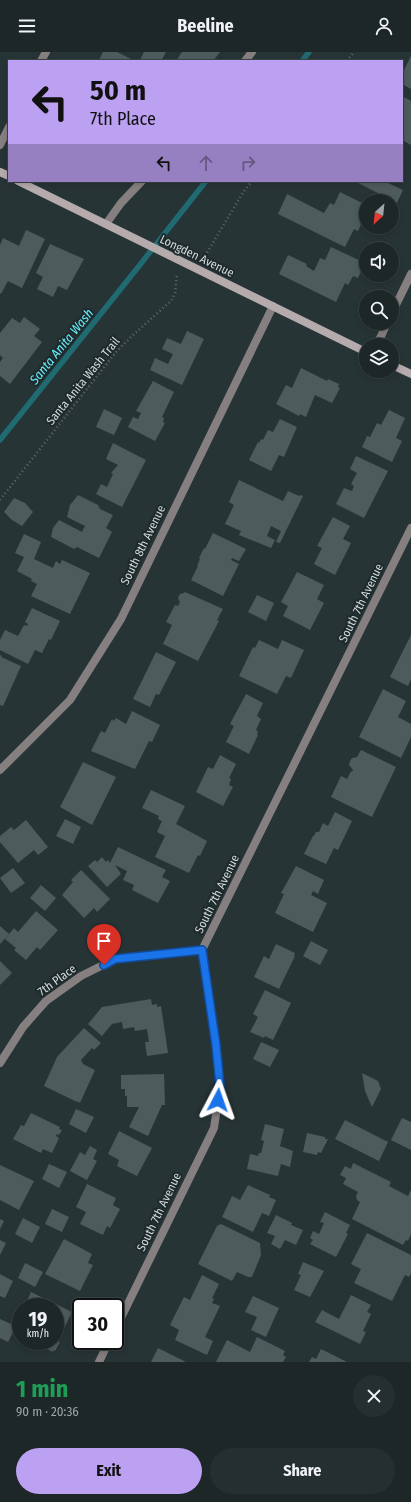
<!DOCTYPE html>
<meta charset="utf-8">
<style>
body{margin:0;font-family:"Fira Sans Condensed",sans-serif;background:#252f30;color:#f1f3f6;height:100vh;display:flex;flex-direction:column;font-size:15px;white-space:nowrap}
*{box-sizing:border-box;margin:0}
p{font-size:13px;color:#a0a5a8}
.icon{flex:none;width:22px;height:22px;fill:none;stroke:currentColor;stroke-width:2;stroke-linecap:round;stroke-linejoin:round}
.map{position:relative;height:1310px;overflow:hidden}
.side{display:flex;flex-direction:column;background:#1d2728;flex:1}
.side>*{flex:none}
.hud{position:absolute;left:8px;top:8px;width:395px;height:122px;border-radius:0px;box-shadow:0 2px 6px #0003,0 0 0 1px #3b4445;background:#bca0f2;color:#111;overflow:hidden}
.needle{width:26px;rotate:207deg}
.fabs{position:absolute;left:359px;top:142px;display:grid;gap:8px}
.fabs a{display:grid;place-items:center;width:40px;height:40px;border-radius:50%;background:#1d2728;box-shadow:0 2px 6px #0003,0 0 0 1px #3b4445;font-size:20px}
.speed{position:absolute;left:12px;top:1246px;display:flex;gap:8px;font-size:20px;font-weight:700;text-align:center}
.speed>*{display:grid;place-content:center;width:52px;height:52px;border-radius:50%;background:#1d2728;box-shadow:0 2px 6px #0003,0 0 0 1px #3b4445;line-height:1}
.speed small{font-size:10px;font-weight:400}
.speed .limit{border:2px solid #111;border-radius:6px;background:#fff;color:#111}
.pin{position:absolute;display:grid;place-items:center;width:34px;height:34px;color:#fff;margin:-41px -17px;border-radius:50% 50% 50% 0;rotate:-45deg;box-shadow:0 0 4px #0007}
.pin .icon{rotate:45deg}
.me{position:absolute;width:44px;margin:-22px;rotate:4deg;stroke-linejoin:round;filter:drop-shadow(0 0 3px #0008)}
.turn{display:flex;align-items:center;gap:14px;height:84px;padding:0 16px;font-size:18px}
.turn .icon{width:52px;height:52px;stroke-width:2.5}
.turn b{display:block;font-size:28px;line-height:34px}
.lanes{display:flex;align-items:center;height:38px;padding:0 16px;background:#0003;justify-content:center;gap:20px;direction:ltr}
.lanes .off{opacity:.35}
.round{display:grid;place-items:center;flex:none;width:42px;height:42px;border-radius:21px;background:#252f30}
.head{display:flex;align-items:center;justify-content:space-between;height:68px;padding:0 16px}
h1{font-size:24px;font-weight:700;line-height:30px;color:#1e9e55}
.primary-button{display:flex;gap:8px;margin-top:auto;padding:8px 16px}
.primary-button a{flex:1;height:46px;border-radius:24px;background:#bca0f2;color:#111;font-size:16px;font-weight:700;line-height:46px;text-align:center}
.primary-button a+a{background:#252f30;color:#f1f3f6}
header{display:flex;justify-content:space-between;align-items:center;height:52px;padding:0 16px;background:#1d2728;font-size:18px;font-weight:700}
.map>svg:first-child{display:block}
.lines{fill:none;stroke-linecap:round;stroke-linejoin:round}
.stream{stroke:#206a71;stroke-width:5.5}
.building{fill:#4e5b5d}
.path{stroke:#5f6a6c;stroke-width:2.5;stroke-dasharray:1 3;stroke-linecap:butt}
.street{stroke:#867f80;stroke-width:8}
.secondary{stroke:#b5abad;stroke-width:8}
.route-casing{stroke:#114b97;stroke-width:10}
.route{stroke:#1a73e8;stroke-width:7}
.labels{text-anchor:middle;stroke-width:4;stroke-linejoin:round;paint-order:stroke}
.street-label{font-size:12px;fill:#d2dadb;stroke:#1e2a2c}
.water-label{font-size:13px;font-style:italic;fill:#68f0fd;stroke:#1e2a2c}
</style>
<header><svg class="icon" aria-label="menu" viewBox="0 0 24 24"><path d="M4 6h16M4 12h16M4 18h16"/></svg>Beeline<svg class="icon" aria-label="person" viewBox="0 0 24 24"><circle cx="12" cy="8" r="4"/><path d="M4 21q1-7 8-7t8 7"/></svg></header>
<div class="map">
<svg width="411" height="1310" viewBox="0 0 411 1310">
<rect width="100%" height="100%" fill="#273436"/>
<g class="lines">
<g class="stream">
<polyline points="302,9 309,0"/>
<polyline points="0,388 139,214 206,129"/>
</g>
</g>
<g class="building">
<polygon points="103,0 117,0 135,9 101,9 99,8"/>
<polygon points="144,0 166,0 161,9 143,9 140,8"/>
<polygon points="182,0 220,0 213,9 176,9"/>
<polygon points="411,4 411,37 402,32 404,24 402,22"/>
<polygon points="402,44 411,49 411,93 402,88"/>
<polygon points="354,129 389,129 388,131 403,138 394,157 392,156 392,149 377,149 375,148 378,141"/>
<polygon points="340,140 366,153 366,175 363,173 364,171 362,170 358,179 354,177 345,195 278,162 287,142 324,161 330,151 334,153"/>
<polygon points="366,175 384,175 380,182"/>
<polygon points="26,178 45,187 22,236 8,229 1,242 0,241 0,193 3,186 19,194"/>
<polygon points="50,192 84,207 67,238 58,234 53,245 37,237 43,225 36,221"/>
<polygon points="331,195 365,211 358,226 353,224 348,233 345,231 336,250 279,222 288,203 307,212 306,214 314,219 320,206 325,208"/>
<polygon points="24,265 40,277 34,284 42,290 10,332 0,324 0,310 3,306 0,303 0,281 12,266 20,271"/>
<polygon points="187,279 204,287 182,333 150,318 155,306 168,312 173,302 162,297 167,286 181,292"/>
<polygon points="301,316 327,329 328,327 339,332 338,335 340,336 332,351 315,343 306,365 300,362 299,364 276,352 286,333 292,336"/>
<polygon points="153,329 174,340 162,365 164,366 163,370 165,371 155,389 128,375 133,365 138,367 141,361 136,359"/>
<polygon points="104,357 122,366 114,383 96,375"/>
<polygon points="389,358 405,366 396,386 402,389 392,410 362,395 367,384 370,385 377,371 381,373"/>
<polygon points="280,367 297,375 284,405 279,403 271,419 249,408 258,390 259,391 261,387 263,388 268,378 273,380"/>
<polygon points="113,391 146,408 122,455 96,442 101,432 107,435 113,422 111,421 118,413 106,407"/>
<polygon points="356,404 388,419 364,466 336,452 344,436 352,439 354,434 351,432 357,421 350,417"/>
<polygon points="239,428 283,449 288,439 299,444 300,443 303,444 280,491 276,490 281,479 271,474 267,484 275,488 271,496 239,483 241,479 225,472 234,453 229,450"/>
<polygon points="78,443 98,453 100,457 113,463 106,476 112,480 99,506 77,495 74,497 51,485 53,476 59,468 82,480 85,474 67,465 70,453"/>
<polygon points="14,446 25,451 33,460 22,474 12,468 4,460"/>
<polygon points="333,465 350,474 343,487 351,491 335,523 314,512 322,496 317,494"/>
<polygon points="213,481 246,497 239,509 232,506 231,508 239,512 223,544 191,528 198,514 197,514 200,507 199,506 204,496 205,497"/>
<polygon points="24,482 41,490 34,507 53,516 56,509 60,512 62,508 90,521 70,562 31,544 37,532 31,529 32,527 17,519 24,505 15,501"/>
<polygon points="297,520 324,533 317,547 324,551 310,578 283,564 288,554 281,550"/>
<polygon points="185,540 223,557 217,568 219,569 198,609 163,592 172,573 166,570 175,553 178,554 180,550 178,546 180,542 184,541"/>
<polygon points="257,543 274,551 266,569 248,560"/>
<polygon points="32,556 60,569 51,588 49,587 42,601 35,598 28,612 0,598 0,588 5,578 18,584 24,573 27,574 28,572 25,570"/>
<polygon points="411,583 411,627 408,634 390,625"/>
<polygon points="259,588 278,597 282,588 304,598 291,626 286,624 277,642 239,624 253,595 255,596"/>
<polygon points="156,600 176,610 159,643 156,642 150,655 133,647"/>
<polygon points="0,603 2,604 1,605 21,614 3,654 0,653"/>
<polygon points="383,637 406,649 398,665 411,672 411,685 401,706 359,685"/>
<polygon points="246,642 263,651 257,664 261,667 256,678 258,679 257,683 258,683 249,702 226,690 234,674 230,672"/>
<polygon points="132,659 160,673 152,690 149,689 135,717 91,699 101,679 105,681 112,667 114,669 116,666 126,672"/>
<polygon points="361,698 396,715 372,765 331,745 341,724 347,727 351,719 352,720 353,718 349,713 350,709 352,706 357,705"/>
<polygon points="220,703 236,712 229,726 231,727 229,733 233,735 223,754 196,740 208,715 213,717"/>
<polygon points="83,710 116,725 92,773 60,755"/>
<polygon points="151,738 185,754 176,772 207,789 200,804 198,803 189,821 155,805 165,784 157,780 162,769 158,767 159,764 142,756"/>
<polygon points="335,760 352,769 338,798 334,796 326,812 304,802 313,784 314,784 316,780 319,780 323,771 328,774"/>
<polygon points="65,767 81,775 73,792 56,784"/>
<polygon points="26,768 48,795 38,803 34,798 18,811 0,790 0,784 11,775 14,778"/>
<polygon points="118,795 166,818 162,825 170,829 158,851 132,838 134,833 123,828 127,819 115,813 121,822 107,835 88,814 95,808 97,810 102,805 106,810 108,808 110,811"/>
<polygon points="296,814 324,828 318,842 313,839 311,843 327,851 313,880 275,861 284,842 281,841"/>
<polygon points="13,816 25,831 11,841 0,826"/>
<polygon points="81,818 110,847 97,860 94,856 84,866 62,843 73,830 71,828"/>
<polygon points="41,833 56,846 45,859 30,846"/>
<polygon points="36,859 58,878 40,898 37,895 26,908 14,898 16,896 5,887 14,876 18,880"/>
<polygon points="0,874 9,882 0,892"/>
<polygon points="311,889 328,898 320,913 303,904"/>
<polygon points="276,892 295,901 294,904 295,904 279,937 254,925 264,904 269,907"/>
<polygon points="0,909 12,921 0,933"/>
<polygon points="265,938 291,951 273,988 265,984 264,986 250,980 258,965 253,962"/>
<polygon points="151,947 152,953 157,952 157,955 161,954 168,1001 147,1004 145,990 149,990 147,977 135,979 134,975 123,977 122,970 112,972 102,984 88,972 102,955"/>
<polygon points="84,976 101,991 94,998 92,996 81,1008 83,1012 95,1018 80,1051 77,1049 77,1050 44,1034 57,1005"/>
<polygon points="261,990 279,998 270,1015 253,1007"/>
<polygon points="362,1021 378,1029 381,1037 372,1055 365,1039"/>
<polygon points="164,1022 165,1053 162,1053 148,1084 129,1075 139,1055 127,1055 127,1044 125,1044 125,1037 121,1037 121,1023"/>
<polygon points="76,1057 94,1065 86,1081 69,1072"/>
<polygon points="31,1061 60,1075 59,1077 62,1078 59,1083 57,1082 56,1084 59,1086 52,1101 43,1097 41,1101 13,1087 21,1073 24,1074"/>
<polygon points="402,1066 411,1070 411,1098 391,1088"/>
<polygon points="345,1068 388,1090 379,1109 335,1087"/>
<polygon points="265,1072 284,1077 280,1094 293,1099 290,1115 281,1112 278,1124 247,1117 250,1102 258,1104 259,1101 261,1101 264,1089 261,1088"/>
<polygon points="119,1079 152,1096 137,1124 117,1114 119,1108 108,1102"/>
<polygon points="307,1081 325,1085 325,1087 328,1087 321,1101 318,1100 317,1103 303,1100"/>
<polygon points="90,1094 97,1098 93,1107 97,1109 87,1128 70,1119 80,1100 85,1103"/>
<polygon points="353,1111 391,1130 389,1134 408,1144 411,1138 411,1182 408,1189 406,1188 403,1193 352,1167 360,1150 357,1148 356,1144 358,1140 343,1132 346,1126 340,1123 345,1114 351,1117"/>
<polygon points="49,1112 67,1120 59,1136 42,1127"/>
<polygon points="0,1113 34,1129 19,1158 0,1148"/>
<polygon points="87,1132 116,1146 113,1153 120,1157 110,1176 107,1174 103,1183 80,1172 86,1160 76,1155"/>
<polygon points="248,1133 270,1143 269,1145 276,1148 269,1164 262,1161 253,1180 222,1165 232,1144 240,1148"/>
<polygon points="52,1157 69,1165 62,1180 45,1172"/>
<polygon points="325,1160 350,1173 346,1181 348,1182 336,1205 310,1192 313,1188 310,1186 313,1179 319,1182 324,1171 320,1170"/>
<polygon points="276,1163 292,1171 291,1173 303,1178 296,1193 285,1188 280,1197 271,1192 275,1184 267,1181"/>
<polygon points="23,1166 40,1175 32,1191 15,1182"/>
<polygon points="0,1167 4,1169 0,1177"/>
<polygon points="221,1172 260,1191 261,1203 252,1225 248,1225 237,1220 232,1229 198,1212 217,1174"/>
<polygon points="367,1181 411,1203 411,1221 409,1225 405,1223 392,1249 354,1231 361,1217 351,1212"/>
<polygon points="64,1187 92,1202 88,1211 93,1213 80,1239 45,1222"/>
<polygon points="0,1188 6,1191 0,1203"/>
<polygon points="303,1210 324,1219 310,1245 294,1238 301,1223 298,1222"/>
<polygon points="25,1211 43,1220 35,1235 18,1226"/>
<polygon points="0,1222 13,1229 5,1246 0,1244"/>
<polygon points="202,1223 219,1232 212,1246 214,1247 212,1251 220,1254 205,1285 213,1289 207,1303 175,1288 179,1278 170,1273 184,1245 190,1248"/>
<polygon points="31,1240 72,1260 58,1289 60,1290 55,1299 53,1298 53,1300 31,1289 55,1289 55,1255 24,1255"/>
<polygon points="351,1243 371,1253 367,1260 371,1262 363,1279 366,1280 360,1292 315,1270 322,1258 339,1267"/>
<polygon points="253,1244 279,1256 266,1285 251,1278 257,1265 245,1260"/>
<polygon points="21,1261 21,1279 15,1276 8,1290 0,1286 0,1267 15,1274"/>
<polygon points="257,1285 285,1299 283,1303 286,1305 283,1310 216,1310 227,1288 250,1300"/>
<polygon points="158,1296 186,1310 151,1310"/>
<polygon points="321,1297 347,1310 309,1310 312,1305 316,1307"/>
</g>
<g class="lines">
<g class="path">
<polyline points="347,9 354,0"/>
<polyline points="205,204 244,139 252,129"/>
<polyline points="0,448 116,300 132,284 171,249 175,241 177,222"/>
</g>
<g class="street">
<polyline points="41,9 46,0"/>
<polyline points="245,9 252,0"/>
<polyline points="0,93 9,75"/>
<polyline points="106,172 121,151 142,129"/>
<polyline points="392,261 411,222"/>
<polyline points="377,293 387,271"/>
<polyline points="0,718 70,648 121,567 273,254"/>
<polyline points="0,1011 23,975 46,949 81,924 115,907 202,898"/>
<polyline points="115,1278 214,1076 220,1035 216,993 202,898 411,476"/>
<polyline points="99,1310 109,1289"/>
</g>
<g class="secondary">
<polyline points="0,120 9,124"/>
<polyline points="18,129 366,300"/>
<polyline points="392,313 411,322"/>
</g>
</g>
<g class="lines">
<g class="route-casing">
<polyline id="route" points="104,913 115,907 202,898 216,993 220,1034 218,1048"/>
</g>
<use href="#route" class="route"/>
</g>
<g class="labels">
<g class="street-label">
<text transform="translate(197 204) rotate(26)" y="4">Longden Avenue</text>
<text transform="translate(83 329) rotate(-51)" y="4">Santa Anita Wash Trail</text>
<text transform="translate(143 493) rotate(-64)" y="4">South 8th Avenue</text>
<text transform="translate(361 551) rotate(-64)" y="4">South 7th Avenue</text>
<text transform="translate(217 842) rotate(-64)" y="4">South 7th Avenue</text>
<text transform="translate(57 928) rotate(-36)" y="4">7th Place</text>
<text transform="translate(159 1160) rotate(-64)" y="4">South 7th Avenue</text>
</g>
<g class="water-label">
<text transform="translate(61 294) rotate(-51)" y="5">Santa Anita Wash</text>
</g>
</g>
</svg>
<div class="fabs">
<a><svg class="needle" viewBox="-14 -14 28 28"><path d="M0-13l5 13h-10z" fill="#e53935"/><path d="M0 13l5-13h-10z" fill="#a0a5a8"/></svg></a>
<a><svg class="icon" aria-label="sound" viewBox="0 0 24 24"><path d="M4 9h4l5-4v14l-5-4H4zM17 9q2 3 0 6"/></svg></a>
<a><svg class="icon" aria-label="search" viewBox="0 0 24 24"><circle cx="10" cy="10" r="6"/><path d="M15 15l6 6"/></svg></a>
<a><svg class="icon" aria-label="layers" viewBox="0 0 24 24"><path d="M12 4l9 5-9 5-9-5zM3 14l9 5 9-5"/></svg></a>
</div>
<div class="speed"><div>19<small>km/h</small></div><div class="limit">30</div></div>
<div class="pin" style="left:104px;top:913px;background:#d93025"><svg class="icon" aria-label="arrive" viewBox="0 0 24 24"><path d="M6 21V4h12l-3 4 3 4H6"/></svg></div>
<svg class="me" style="left:218px;top:1048px" viewBox="-20 -20 40 40"><path d="M0-17L14 15 0 8-14 15z" fill="#1a73e8" stroke="#fff" stroke-width="4"/></svg>
<div class="hud">
<div class="turn"><svg class="icon" aria-label="left" viewBox="0 0 24 24"><path d="M17 20v-9H6M10 6l-5 5 5 5"/></svg><div><b>50 m</b>7th Place</div></div>
<div class="lanes"><svg class="icon" aria-label="left" viewBox="0 0 24 24"><path d="M17 20v-9H6M10 6l-5 5 5 5"/></svg><svg class="icon off" aria-label="ahead" viewBox="0 0 24 24"><path d="M12 20V5M6 11l6-6 6 6"/></svg><svg class="icon off" aria-label="right" viewBox="0 0 24 24"><path d="M7 20v-9h11M14 6l5 5-5 5"/></svg></div>
</div>
</div>
<section class="side">
<div class="head"><div><h1>1 min</h1><p>90 m · 20:36</p></div><a class="round"><svg class="icon" aria-label="close" viewBox="0 0 24 24"><path d="M6 6l12 12M18 6L6 18"/></svg></a></div>
<div class="primary-button"><a>Exit</a><a>Share</a></div>
</section>
